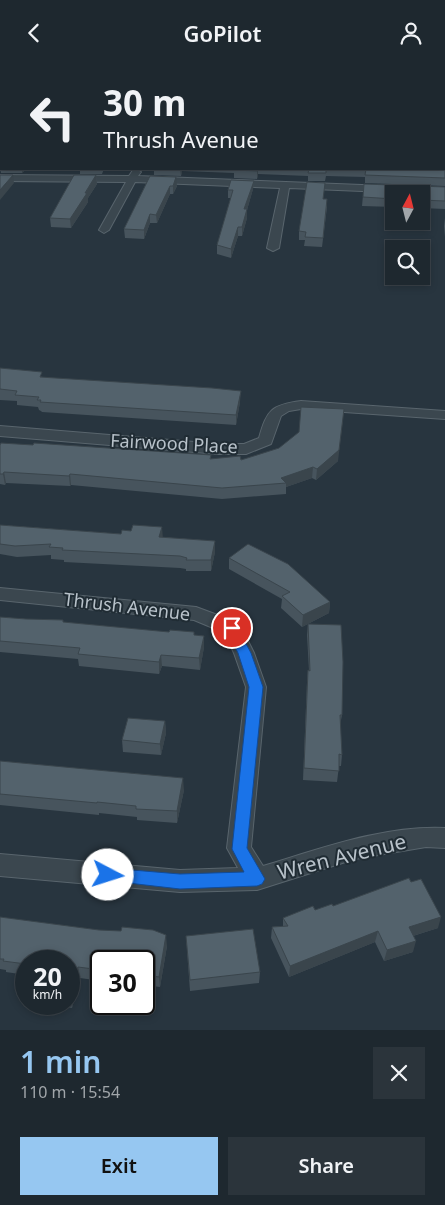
<!DOCTYPE html>
<meta charset="utf-8">
<style>
body{margin:0;font-family:"Noto Sans",sans-serif;background:#2b343b;color:#f1f3f6;height:100vh;display:flex;flex-direction:column;font-size:19px;white-space:nowrap}
*{box-sizing:border-box;margin:0}
p{font-size:16px;color:#a1a6aa}
.icon{flex:none;width:28px;height:28px;fill:none;stroke:currentColor;stroke-width:2;stroke-linecap:round;stroke-linejoin:round}
.map{position:relative;height:965px;overflow:hidden}
.sheet{display:flex;flex-direction:column;background:#1e282f;flex:1}
.sheet>*{flex:none}
.banner{position:absolute;left:0px;top:0px;width:445px;height:105px;box-shadow:0 2px 8px #0003,0 0 0 1px #3c444b;background:#1e282f;color:#f1f3f6;overflow:hidden}
.needle{width:32px;rotate:7deg}
.tools{position:absolute;left:385px;top:120px;display:grid;gap:10px}
.tools a{display:grid;place-items:center;width:45px;height:45px;border-radius:0px;background:#1e282f;box-shadow:0 2px 8px #0003,0 0 0 1px #3c444b;font-size:25px}
.speed{position:absolute;left:15px;top:885px;display:flex;gap:10px;font-size:25px;font-weight:700;text-align:center}
.speed>*{display:grid;place-content:center;width:65px;height:65px;border-radius:50%;background:#1e282f;box-shadow:0 2px 8px #0003,0 0 0 1px #3c444b;line-height:1}
.speed small{font-size:12px;font-weight:400}
.speed .limit{border:2px solid #111;border-radius:8px;background:#fff;color:#111}
.pin{position:absolute;display:grid;place-items:center;width:42px;height:42px;color:#fff;margin:-21px;border:2px solid #fff;border-radius:50%;box-shadow:0 1px 5px #0007}
.me{position:absolute;width:55px;margin:-28px;rotate:95deg;stroke-linejoin:round;filter:drop-shadow(0 0 4px #0008)}
.turn{display:flex;align-items:center;gap:18px;height:105px;padding:0 20px;font-size:22px}
.turn .icon{width:65px;height:65px;stroke-width:2.5}
.turn b{display:block;font-size:35px;line-height:42px}
.round{display:grid;place-items:center;flex:none;width:52px;height:52px;border-radius:0px;background:#2b343b}
.summary{display:flex;align-items:center;justify-content:space-between;height:85px;padding:0 20px}
h1{font-size:30px;font-weight:600;line-height:38px;color:#96c7f1}
.primary-button{display:flex;gap:10px;margin-top:auto;padding:10px 20px}
.primary-button a{flex:1;height:58px;border-radius:0px;background:#96c7f1;color:#111;font-size:20px;font-weight:600;line-height:58px;text-align:center}
.primary-button a+a{background:#2b343b;color:#f1f3f6}
header{display:flex;justify-content:space-between;align-items:center;height:65px;padding:0 20px;background:#1e282f;font-size:22px;font-weight:600}
.map>svg:first-child{display:block}
.green{fill:#2b4240}
.lines{fill:none;stroke-linecap:round;stroke-linejoin:round}
.lane-casing{stroke:#59656d;stroke-width:2}
.street-casing{stroke:#59656d;stroke-width:2}
.lane{fill:#3b474f;fill-rule:evenodd}
.street{fill:#3b474f;fill-rule:evenodd}
.wall{fill:#47545d}
.shaded-wall{fill:#3a454c}
.building{fill:#53626c;stroke:#3a454c}
.route{fill:#1a73e8;stroke:#114b97}
.labels{text-anchor:middle;stroke-width:4;stroke-linejoin:round;paint-order:stroke}
.street-label{font-size:18px;fill:#b8c2ca;stroke:#202c34}
.near-street-label{font-size:21px;fill:#b8c2ca;stroke:#202c34}
</style>
<header><svg class="icon" aria-label="back" viewBox="0 0 24 24"><path d="M15 5l-7 7 7 7"/></svg>GoPilot<svg class="icon" aria-label="person" viewBox="0 0 24 24"><circle cx="12" cy="8" r="4"/><path d="M4 21q1-7 8-7t8 7"/></svg></header>
<div class="map">
<svg width="445" height="965" viewBox="0 0 445 965">
<rect width="100%" height="100%" fill="#28353f"/>
<polygon class="green" points="0,0 445,0 445,54 444,1 1,1 1,38"/>
<g class="lines">
<g class="lane-casing">
<rect id="lane" x="154" y="0" width="4" height="1"/>
</g>
<g class="street-casing">
<g id="street">
<polygon points="1,77 1,84 0,85 0,78"/>
<polygon points="136,104 141,107 138,111 387,121 392,124 387,127 289,123 279,183 273,186 267,183 280,123 135,117 109,165 104,168 99,165 126,117 0,116 0,110 129,111 133,105"/>
<path d="M301,336l144,10v8l-144,-10 -12,2 -8,5 -10,28 -25,10h-27l-219,-18v-10l219,18h25l15,-6c8,-28 12,-33 42,-37z"/>
<path d="M0,523l196,19 43,16 15,30 12,34 -15,160 12,19c57,-17 121,-41 182,-38v20l-19,-1 -71,12 -98,31 -77,2 -180,-16v-22l180,16 58,-2 -11,-20 19,-161 -12,-34 -9,-20 -31,-13 -194,-20z"/>
</g>
</g>
<use href="#lane" class="lane"/>
<use href="#street" class="street"/>
</g>
<g class="wall">
<polygon points="444,51 445,51 445,121 365,118 365,112 326,111 325,116 308,116 308,111 258,109 257,114 234,113 234,108 182,106 181,111 154,110 154,104 444,104"/>
<polygon points="1,98 1,104 26,104 22,108 1,108 0,100"/>
<polygon points="80,104 104,104 102,109 80,109"/>
<polygon points="96,110 97,119 88,133 88,137 71,163 51,162 50,153"/>
<polygon points="150,111 177,121 173,129 170,129 157,158 150,158 144,174 125,173 124,164"/>
<polygon points="254,116 253,124 247,145 247,153 242,171 238,171 231,193 217,189 217,180 231,133 228,133 228,125"/>
<polygon points="364,119 445,122 445,144 421,143 421,129 394,129 394,142 362,141"/>
<polygon points="324,134 327,142 322,182 304,181 305,175 299,175 299,166"/>
<polygon points="445,153 445,172 444,161"/>
<polygon points="0,303 43,312 240,337 236,360 42,347 41,346 39,345 38,342 17,340 17,336 0,335"/>
<polygon points="0,380 33,380 211,390 211,394 338,396 316,415 312,413 286,422 286,429 222,434 71,420 70,421 6,418 5,420 0,419"/>
<polygon points="0,460 215,476 215,487 211,506 186,506 186,504 180,503 64,497 64,495 51,494 51,490 17,492 0,489"/>
<polygon points="229,493 330,537 329,548 302,562 281,543 282,534 229,504"/>
<polygon points="0,552 26,554 63,555 63,557 204,571 204,582 200,605 162,601 159,609 79,601 78,594 0,587"/>
<polygon points="308,559 342,650 340,660 342,690 341,701 339,701 337,717 303,715 307,617 308,605 309,606 307,570"/>
<polygon points="165,656 166,668 161,690 123,687 122,675"/>
<polygon points="0,696 184,725 177,758 137,755 137,752 99,748 99,750 0,740"/>
<polygon points="333,841 438,863 413,871 413,887 384,896 375,877 289,912 271,873 272,862 283,861 283,853"/>
<polygon points="0,852 167,881 160,922 144,920 144,896 101,896 101,916 80,913 72,943 44,939 69,939 69,896 26,896 26,910 6,907 6,905 0,904"/>
<polygon points="186,871 260,907 259,918 190,926"/>
</g>
<g class="shaded-wall">
<polygon points="22,104 26,104 22,108"/>
<polygon points="180,104 182,104 182,106 181,111"/>
<polygon points="257,104 258,104 258,109 257,114"/>
<polygon points="13,110 14,118 0,135 0,125"/>
<polygon points="96,110 97,119 88,133 88,137 71,163 70,154"/>
<polygon points="176,112 177,121 173,129 173,121"/>
<polygon points="254,116 253,124 247,145 247,153 242,171 242,162 244,144"/>
<polygon points="170,121 170,129 157,158 156,150"/>
<polygon points="150,149 150,158 144,174 144,165"/>
<polygon points="238,162 238,171 231,193 231,184"/>
<polygon points="241,326 240,337 236,360 236,350"/>
<polygon points="343,355 338,396 316,415 317,404"/>
<polygon points="313,402 312,413 286,422 286,418 281,413"/>
<polygon points="4,407 6,418 5,420 3,409"/>
<polygon points="70,409 71,420 70,421 69,411"/>
<polygon points="162,462 163,474 159,472"/>
<polygon points="215,476 215,487 211,506 211,495"/>
<polygon points="330,537 329,548 302,562 303,550"/>
<polygon points="204,571 204,582 200,605 199,593"/>
<polygon points="161,590 162,601 159,609 159,597"/>
<polygon points="165,656 166,668 161,690 160,679"/>
<polygon points="183,713 184,725 177,758 177,746"/>
<polygon points="441,852 438,863 406,873 409,862"/>
<polygon points="378,866 375,877 289,912 290,901"/>
<polygon points="166,870 167,881 160,922 159,912"/>
<polygon points="416,876 413,887 384,896 387,885"/>
<polygon points="78,902 80,913 72,943 70,932"/>
</g>
<g class="building">
<rect x="444" y="51" width="1" height="10"/>
<polygon points="444,64 445,69 445,113 365,110 366,104 358,104 444,104"/>
<polygon points="235,104 257,104 257,106 234,105"/>
<polygon points="309,104 326,104 326,108 308,108"/>
<polygon points="0,110 13,110 0,125"/>
<polygon points="74,110 96,110 85,128 87,128 70,154 50,153"/>
<polygon points="150,111 176,112 173,121 170,121 156,150 150,149 144,165 124,164"/>
<polygon points="231,115 254,116 244,144 247,144 242,162 238,162 231,184 217,180 233,125 228,125"/>
<polygon points="307,117 325,118 323,134 327,134 323,173 305,172 306,167 299,166"/>
<polygon points="364,119 445,122 445,136 421,135 421,129 394,129 394,134 363,132"/>
<polygon points="0,303 42,307 40,312 212,323 241,326 236,350 40,337 41,335 37,335 39,332 15,330 17,326 0,324"/>
<polygon points="301,342 344,344 339,385 317,404 313,402 281,413 286,418 222,423 70,409 69,411 4,407 3,409 0,409 0,380 1,378 33,380 34,378 211,390 210,394 240,391 241,395 279,383 299,367"/>
<polygon points="0,460 121,469 122,465 131,466 133,460 162,462 159,472 215,476 211,495 186,495 187,493 180,491 62,485 63,483 49,482 51,479 15,481 0,479"/>
<polygon points="248,479 288,499 330,537 303,550 282,531 290,527 229,493"/>
<polygon points="0,552 26,554 63,555 63,557 169,567 170,565 194,567 194,570 204,571 199,593 161,590 159,597 78,589 80,583 0,576"/>
<polygon points="308,559 341,560 343,597 342,650 340,650 342,690 339,689 339,706 304,703 308,605 310,606"/>
<polygon points="128,653 165,656 160,679 122,675"/>
<polygon points="0,696 183,713 177,746 136,744 136,741 97,737 97,738 0,729"/>
<polygon points="409,813 411,817 421,814 441,852 409,862 416,876 387,885 378,866 290,901 272,862 288,861 283,853 313,841 315,845 332,839 333,841"/>
<polygon points="0,852 99,865 121,866 122,862 153,865 166,870 159,912 144,910 144,896 101,896 101,905 78,902 70,932 69,932 69,896 26,896 26,899 3,896 4,894 0,894"/>
<polygon points="253,864 260,907 190,915 186,871"/>
</g>
<polygon class="route" points="232,559 236,560 251,588 263,622 247,783 265,814 262,819 257,821 180,824 102,815 100,810 102,805 108,803 180,809 244,807 232,784 249,622 238,588 225,563"/>
<g class="labels">
<g class="street-label">
<text transform="translate(174 379) rotate(3)" y="6">Fairwood Place</text>
<text transform="translate(127 542) rotate(7)" y="6">Thrush Avenue</text>
</g>
<g class="near-street-label">
<text transform="translate(342 792) rotate(-14)" y="7">Wren Avenue</text>
</g>
</g>
</svg>
<div class="tools">
<a><svg class="needle" viewBox="-14 -14 28 28"><path d="M0-13l5 13h-10z" fill="#e53935"/><path d="M0 13l5-13h-10z" fill="#a1a6aa"/></svg></a>
<a><svg class="icon" aria-label="search" viewBox="0 0 24 24"><circle cx="10" cy="10" r="6"/><path d="M15 15l6 6"/></svg></a>
</div>
<div class="speed"><div>20<small>km/h</small></div><div class="limit">30</div></div>
<div class="pin" style="left:232px;top:563px;background:#d93025"><svg class="icon" aria-label="arrive" viewBox="0 0 24 24"><path d="M6 21V4h12l-3 4 3 4H6"/></svg></div>
<svg class="me" style="left:108px;top:810px" viewBox="-20 -20 40 40"><circle r="19" fill="#fff"/><path d="M0-13L10 11 0 6-10 11z" fill="#1a73e8"/></svg>
<div class="banner">
<div class="turn"><svg class="icon" aria-label="left" viewBox="0 0 24 24"><path d="M17 20v-9H6M10 6l-5 5 5 5"/></svg><div><b>30 m</b>Thrush Avenue</div></div>
</div>
</div>
<section class="sheet">
<div class="summary"><div><h1>1 min</h1><p>110 m · 15:54</p></div><a class="round"><svg class="icon" aria-label="close" viewBox="0 0 24 24"><path d="M6 6l12 12M18 6L6 18"/></svg></a></div>
<div class="primary-button"><a>Exit</a><a>Share</a></div>
</section>
